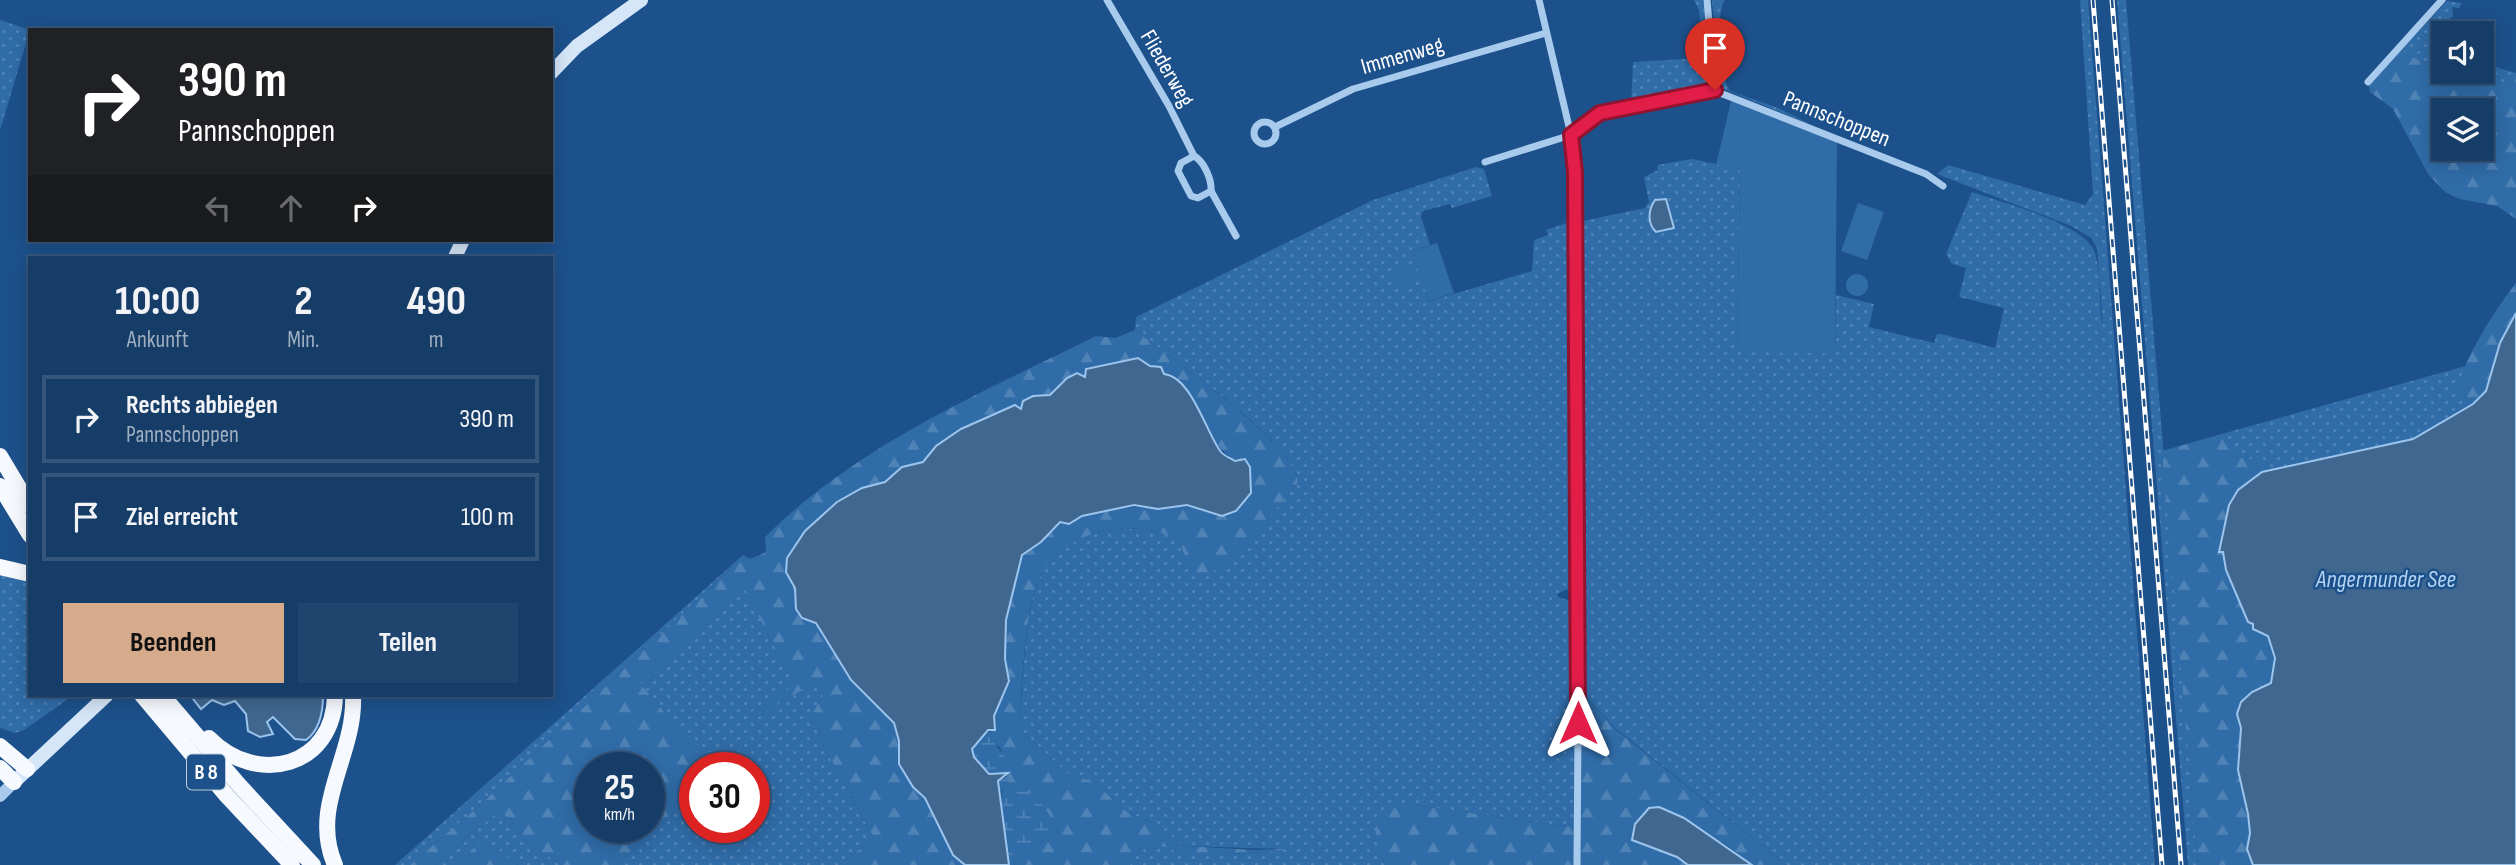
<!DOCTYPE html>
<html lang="de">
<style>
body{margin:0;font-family:"Sofia Sans Condensed",sans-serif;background:#1f446e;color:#f1f3f6;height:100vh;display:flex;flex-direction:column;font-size:26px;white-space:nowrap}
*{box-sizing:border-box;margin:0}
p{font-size:23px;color:#9eaec0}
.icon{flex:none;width:38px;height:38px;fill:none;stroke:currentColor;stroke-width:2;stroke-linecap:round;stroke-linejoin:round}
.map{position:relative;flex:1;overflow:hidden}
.sheet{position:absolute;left:28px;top:256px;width:525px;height:441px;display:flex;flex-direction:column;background:#163d68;border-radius:0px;box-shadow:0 4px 18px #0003,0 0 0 2px #35567c}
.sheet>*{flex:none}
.guide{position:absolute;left:28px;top:28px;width:525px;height:214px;border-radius:0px;box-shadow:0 4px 18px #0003,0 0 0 2px #35567c;background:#202124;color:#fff;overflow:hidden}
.tools{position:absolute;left:2431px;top:21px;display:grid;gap:14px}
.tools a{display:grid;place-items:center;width:63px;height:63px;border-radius:0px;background:#163d68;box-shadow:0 4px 18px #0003,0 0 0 2px #35567c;font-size:35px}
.speed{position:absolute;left:574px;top:752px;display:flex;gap:14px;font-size:35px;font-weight:700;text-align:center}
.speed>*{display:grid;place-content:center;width:91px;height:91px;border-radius:50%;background:#163d68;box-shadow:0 4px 18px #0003,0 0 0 2px #35567c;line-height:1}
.speed small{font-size:18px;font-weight:400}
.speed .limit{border:10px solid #d22;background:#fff;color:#111}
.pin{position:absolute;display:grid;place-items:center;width:60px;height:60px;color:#fff;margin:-72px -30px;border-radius:50% 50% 50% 0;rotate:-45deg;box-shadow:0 0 7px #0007}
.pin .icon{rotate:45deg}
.me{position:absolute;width:77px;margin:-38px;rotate:0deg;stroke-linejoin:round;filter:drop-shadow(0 0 5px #0008)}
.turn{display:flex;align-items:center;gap:24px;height:147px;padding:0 35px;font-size:32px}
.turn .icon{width:91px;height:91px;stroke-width:2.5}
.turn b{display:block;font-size:49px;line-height:60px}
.lanes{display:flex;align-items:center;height:66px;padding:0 35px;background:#0003;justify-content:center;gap:35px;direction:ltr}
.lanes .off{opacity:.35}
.eta{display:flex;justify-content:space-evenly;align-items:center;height:119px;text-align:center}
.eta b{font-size:42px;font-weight:700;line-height:49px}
.cta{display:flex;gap:14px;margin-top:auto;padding:14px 35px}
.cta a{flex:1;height:80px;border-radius:0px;background:#d6ab8b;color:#111;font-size:28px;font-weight:700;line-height:80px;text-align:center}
.cta a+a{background:#1f446e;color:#f1f3f6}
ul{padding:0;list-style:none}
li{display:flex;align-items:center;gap:21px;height:88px;margin:0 14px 10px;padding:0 21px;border:4px solid #35567c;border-radius:0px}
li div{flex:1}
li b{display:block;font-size:26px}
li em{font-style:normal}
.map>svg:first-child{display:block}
.grass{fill:url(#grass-dots);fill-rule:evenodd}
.forest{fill:url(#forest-firs);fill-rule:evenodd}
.wetland{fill:url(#wetland-marsh)}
.park{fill:#306ca8}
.water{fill:#406790;stroke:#9cc5ee;stroke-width:2}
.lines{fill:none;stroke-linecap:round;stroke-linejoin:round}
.minor{stroke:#a8caec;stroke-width:7}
.tertiary{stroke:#a8caec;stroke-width:12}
.secondary{stroke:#d5e6f9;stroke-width:14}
.trunk{stroke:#f6faff;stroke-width:16}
.rail-casing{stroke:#fff;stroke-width:5}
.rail{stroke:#1d518b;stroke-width:2.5;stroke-dasharray:8;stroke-linecap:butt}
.route-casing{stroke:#92132f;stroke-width:18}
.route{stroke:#e11d48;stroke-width:12}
.labels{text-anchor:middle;stroke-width:5;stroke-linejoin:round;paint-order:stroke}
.shield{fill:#1d518b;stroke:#bbcbdc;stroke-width:2}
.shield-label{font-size:21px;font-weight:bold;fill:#fff}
.street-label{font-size:23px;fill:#fff;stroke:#1d518b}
.water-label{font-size:24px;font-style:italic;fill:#b4d4f3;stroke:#1d518b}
</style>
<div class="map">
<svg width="2516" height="865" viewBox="0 0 2516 865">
<defs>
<pattern id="grass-dots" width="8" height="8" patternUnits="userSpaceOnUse" patternTransform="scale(1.75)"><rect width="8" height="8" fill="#306ca8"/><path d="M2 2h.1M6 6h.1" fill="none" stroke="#4f82b5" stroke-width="1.8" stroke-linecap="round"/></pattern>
<pattern id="forest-firs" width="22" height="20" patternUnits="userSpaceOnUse" patternTransform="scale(1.75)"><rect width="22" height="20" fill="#306ca8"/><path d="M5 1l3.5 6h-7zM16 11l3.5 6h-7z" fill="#4f82b5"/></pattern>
<pattern id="wetland-marsh" width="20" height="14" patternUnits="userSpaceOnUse" patternTransform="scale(1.75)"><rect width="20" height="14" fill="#306ca8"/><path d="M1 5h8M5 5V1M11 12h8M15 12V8" fill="none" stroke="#4f82b5"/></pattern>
</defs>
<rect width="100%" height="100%" fill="#1d518b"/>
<g class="grass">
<polygon points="1694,0 1703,0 1704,3 1711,76 1699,92 1631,105 1633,62 1703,58 1699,10"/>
<path d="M1712,0h13c-10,13 -5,77 5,91l48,17 36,18 -93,-38 -3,-5z"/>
<path d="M2080,0h8l67,865h-369l-171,-137 -34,-36 -3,-470 67,-14 4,-6 -5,-25 14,-7 -1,-5 35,-6 48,10 -3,176 98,8 1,-58 38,9 -5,23 65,16 3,-9h5l53,14 9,-40 -45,-11 7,-29 -14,-4 -6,-10 26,-62c28,10 115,32 123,61 7,23 3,51 8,74l-6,-79 -6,-10 -20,-12 -134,-52 11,-9 137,40 8,-11zM1667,201l6,20 -5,9 -12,2c-8,-7 -8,-19 -3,-28z"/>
<polygon points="2117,0 2126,0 2198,865 2188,865"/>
<polygon points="2447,1 2462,3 2459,8 2452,7 2453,16 2436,32 2443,72 2482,72 2482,63 2516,73 2516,83 2457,81 2401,50"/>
<polygon points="0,20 30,30 0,130"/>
<path d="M1476,167l8,2 8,27 -40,12 -2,-4 -27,7 -2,5 9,29 -18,6 17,50 103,-30 2,-31 14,-5 -2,-5 26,-9 6,358 -6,8 -15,7 1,3 15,5 4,8 -1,218 -162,-23h-24l-13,36 8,24h-255l12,-19c16,-4 22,2 37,5 25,4 81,3 105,-2l-101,-3 -26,-21 -30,-13 -33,-30 -26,-8 -49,-45c4,-40 5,-121 22,-155 11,-23 36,-37 60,-42 31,-6 49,-5 78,8l13,34 55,-33 51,-58c-1,-40 -129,-126 -163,-153l1,-13 237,-117z"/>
<polygon points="2469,365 2461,379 2459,391 2473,404 2413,439 2262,472 2256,461 2236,456 2225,433"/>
<polygon points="743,555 747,557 733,566 478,807 410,865 395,865"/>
<polygon points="0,571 30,579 30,695 74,695 24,730 15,733 0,728"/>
<polygon points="744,587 791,678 791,687 751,713 758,717 816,680 824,694 813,712 824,747 874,838 839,865 617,865 695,793 695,828 754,828 754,768 710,768 640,683"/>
<polygon points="501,813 511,820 524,841 562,865 518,865 484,839 457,865 435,865 492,816"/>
</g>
<g class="forest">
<path d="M2401,50l56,31 59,2v136l-19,-13 -37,-7 -15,-7 -17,-18 -35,-65 -23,-17 -1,-7zM2443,110h39v39h-39z"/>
<path d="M2516,283v30l-16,30 -14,48 -13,13 -14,-13c-1,-25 40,-87 57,-108z"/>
<path d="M1135,330c34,27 162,114 163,153 -19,23 -73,90 -100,96l-6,-4 -13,-35c-29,-13 -47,-14 -78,-8 -24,5 -48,19 -60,42 -17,33 -19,115 -22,155l49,45 26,8 33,30 30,13 26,21 73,4 48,-2c-36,3 -91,10 -125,3 -15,-3 -21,-9 -37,-5l-12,19h-116l45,-37 -47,-37 -6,-14 2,-4 -8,-26 -8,-4 -6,-10 9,-3 -1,-14 15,-35 -4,-22 1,-39 16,-65 19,-13 19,-21 9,3c25,-17 56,-18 85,-16 19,2 27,-6 48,3l48,-44 -5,-7c-29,4 -44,-51 -60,-72 -9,-13 -34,-21 -47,-30 -25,7 -30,4 -53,20l-8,-5 -10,5 -17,17 -17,1 -11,13 -28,4 -33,16 -25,17 -13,16 -21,5 -17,15 -23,6 -25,14 -51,70 9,16 1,21 6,9 14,5 35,57 43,43 5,18v23l14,23 12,10 28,58 12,10h-126l35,-27 -50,-91 -11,-35 11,-18 -8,-13 -58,36 -8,-4 41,-26v-9l-47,-90 -104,95 70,85h-15v25l-78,72h-55l-38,-24 -13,-21 -10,-7 -9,3 -57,49h-25l68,-58 255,-241 14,-9 3,2 16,-7 -1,-15c96,-94 212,-142 331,-201l19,2zM590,768h59v60h-59z"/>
<path d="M2225,433l11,23 20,5 6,11c-11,13 -24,16 -32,31 -6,13 -2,31 -11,44l4,4 3,19 22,52 6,2 -1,5 15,7 7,22 -4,25 -17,7 -13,12 -3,9 3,18 -3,41 10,44 2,19 -3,16 6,16h-55l-36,-414z"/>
<polygon points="1581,692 1615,729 1786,865 1752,865 1725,844 1649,808 1635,824 1632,840 1677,857 1688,865 1579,865"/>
<path d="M1390,805h24l162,23v37h-191c-7,-18 -13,-35 -6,-53z"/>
<polygon points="484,838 518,865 457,865"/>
</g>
<g class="wetland">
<polygon points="986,733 1010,763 1008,773 989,774 972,754 975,743"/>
<polygon points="1006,777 1012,790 1033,793 1059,828 1014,865 1009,865 1001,816 1002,791 999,790 998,781"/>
</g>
<g class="park">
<polygon points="1731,101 1837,142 1835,353 1737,352 1740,169 1716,165"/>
<polygon points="1858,203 1884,212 1867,260 1841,251"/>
<polygon points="1437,243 1454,293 1429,301 1420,277 1411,288 1398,288 1394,283 1396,270 1401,266 1418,271 1412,251"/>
<circle cx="1857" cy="285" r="11"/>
</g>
<g class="water">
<path d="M1666,199l8,29 -18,4c-9,-9 -8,-22 -1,-32z"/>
<polygon points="2516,313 2516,865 2253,865 2247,849 2250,833 2248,814 2238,770 2241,728 2237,714 2241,702 2252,692 2271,683 2275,658 2268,636 2253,629 2253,624 2248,622 2226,570 2223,552 2219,552 2229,505 2238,490 2262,472 2413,439 2473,404 2486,391 2500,343"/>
<path d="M1138,358l12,8 11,1 3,7c28,3 42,59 57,78 3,4 10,6 14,9l10,-2 5,8 1,26 -15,18 -14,5 -35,-11 -29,4 -24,-4 -52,11 -13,8 -9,-2 -19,20 -19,13 -16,65 -1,39 4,22 -15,35 1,14h-7l-16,19 2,8 15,17 19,-1 -10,8 11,84h-44l-12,-10 -28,-57 -12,-11 -14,-23v-23l-5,-18 -43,-43 -35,-57 -14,-5 -6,-9 -1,-21 -9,-16 1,-14 18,-27 32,-29 25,-14 23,-6 17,-15 21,-5 13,-16 25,-17 54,-24 6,4 2,-8 10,-5 17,-1 17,-17 10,-5 8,4 1,-8z"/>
<path d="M190,695h133c0,17 -3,35 -17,45l-11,-1 -22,-22 -6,5 6,12 -13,3 -12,-6 -2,-17 -11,-13 -11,4 -12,-5 -11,9z"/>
<polygon points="1659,807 1684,818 1752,865 1688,865 1677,857 1632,840 1635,824 1649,808"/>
</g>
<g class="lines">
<g class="minor">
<path d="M1107,0l62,106 25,50c10,5 18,24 17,35l25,45"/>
<polyline points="1539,0 1571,135 1575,172 1579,594 1577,865"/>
<polyline points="1707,0 1715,91 1926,174 1943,186"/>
<polyline points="2368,82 2442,0"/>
<circle cx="1265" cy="133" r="11"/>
<polyline points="1275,127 1353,89 1546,33"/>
<polyline points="1194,156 1181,163 1178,171 1191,196 1198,198 1211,191"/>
<polyline points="1485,162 1571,135 1599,113 1715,91"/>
</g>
<polyline class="tertiary" points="0,796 14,782"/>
<g class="secondary">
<polyline points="551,73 577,46 641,0"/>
<polyline points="455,257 463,240"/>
<polyline points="14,782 107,695"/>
</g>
<g class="trunk">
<polyline points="0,456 30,506"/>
<polyline points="0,486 30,535"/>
<polyline points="0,567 30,574"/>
<polyline points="142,695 227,796 292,865"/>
<polyline points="162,695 239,785 313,865"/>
<path d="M209,738c48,49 125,29 126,-43"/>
<polyline points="0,746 27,769"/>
<polyline points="0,768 14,782"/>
<path d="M335,865c-26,-60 21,-110 18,-170"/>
</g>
<g class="rail-casing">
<g id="rail">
<polyline points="2093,0 2162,865"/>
<polyline points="2112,0 2181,865"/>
</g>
</g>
<use href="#rail" class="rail"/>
</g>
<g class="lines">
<g class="route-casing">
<polyline id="route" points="1578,723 1575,172 1571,135 1600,113 1715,90"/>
</g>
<use href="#route" class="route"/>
</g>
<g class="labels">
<rect class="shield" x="187" y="754.5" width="38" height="35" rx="5"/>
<g class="shield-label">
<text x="206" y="779">B 8</text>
</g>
<g class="street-label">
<text transform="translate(1402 55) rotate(-16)" y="8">Immenweg</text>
<text transform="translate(1168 68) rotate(60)" y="8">Fliederweg</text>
<text transform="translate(1837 118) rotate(22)" y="8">Pannschoppen</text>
</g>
<g class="water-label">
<text x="2386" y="587">Angermunder See</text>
</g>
</g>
</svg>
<div class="tools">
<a><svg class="icon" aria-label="sound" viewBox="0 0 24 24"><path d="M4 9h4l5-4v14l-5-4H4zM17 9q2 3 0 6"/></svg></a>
<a><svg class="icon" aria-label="layers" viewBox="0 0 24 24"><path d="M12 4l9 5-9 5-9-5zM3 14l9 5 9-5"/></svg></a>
</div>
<div class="speed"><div>25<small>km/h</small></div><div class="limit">30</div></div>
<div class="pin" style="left:1715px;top:90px;background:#d93025"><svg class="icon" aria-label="arrive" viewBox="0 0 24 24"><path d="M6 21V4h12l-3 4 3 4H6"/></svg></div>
<svg class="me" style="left:1578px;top:723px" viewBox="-20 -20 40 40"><path d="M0-17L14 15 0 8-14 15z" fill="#e11d48" stroke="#fff" stroke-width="4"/></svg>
<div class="guide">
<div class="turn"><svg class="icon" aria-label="right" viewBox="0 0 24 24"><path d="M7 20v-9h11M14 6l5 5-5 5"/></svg><div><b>390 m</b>Pannschoppen</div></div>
<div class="lanes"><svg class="icon off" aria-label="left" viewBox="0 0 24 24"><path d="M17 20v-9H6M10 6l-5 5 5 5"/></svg><svg class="icon off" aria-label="ahead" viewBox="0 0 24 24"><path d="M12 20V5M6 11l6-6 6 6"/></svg><svg class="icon" aria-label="right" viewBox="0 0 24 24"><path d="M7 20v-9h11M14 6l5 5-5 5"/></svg></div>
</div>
<section class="sheet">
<div class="eta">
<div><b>10:00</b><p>Ankunft</p></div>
<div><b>2</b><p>Min.</p></div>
<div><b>490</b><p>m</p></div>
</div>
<ul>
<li><svg class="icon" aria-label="right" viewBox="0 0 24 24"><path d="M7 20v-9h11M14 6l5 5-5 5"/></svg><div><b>Rechts abbiegen</b><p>Pannschoppen</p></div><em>390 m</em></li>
<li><svg class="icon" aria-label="arrive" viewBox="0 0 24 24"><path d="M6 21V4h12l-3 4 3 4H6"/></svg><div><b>Ziel erreicht</b></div><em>100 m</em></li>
</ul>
<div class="cta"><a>Beenden</a><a>Teilen</a></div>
</section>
</div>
